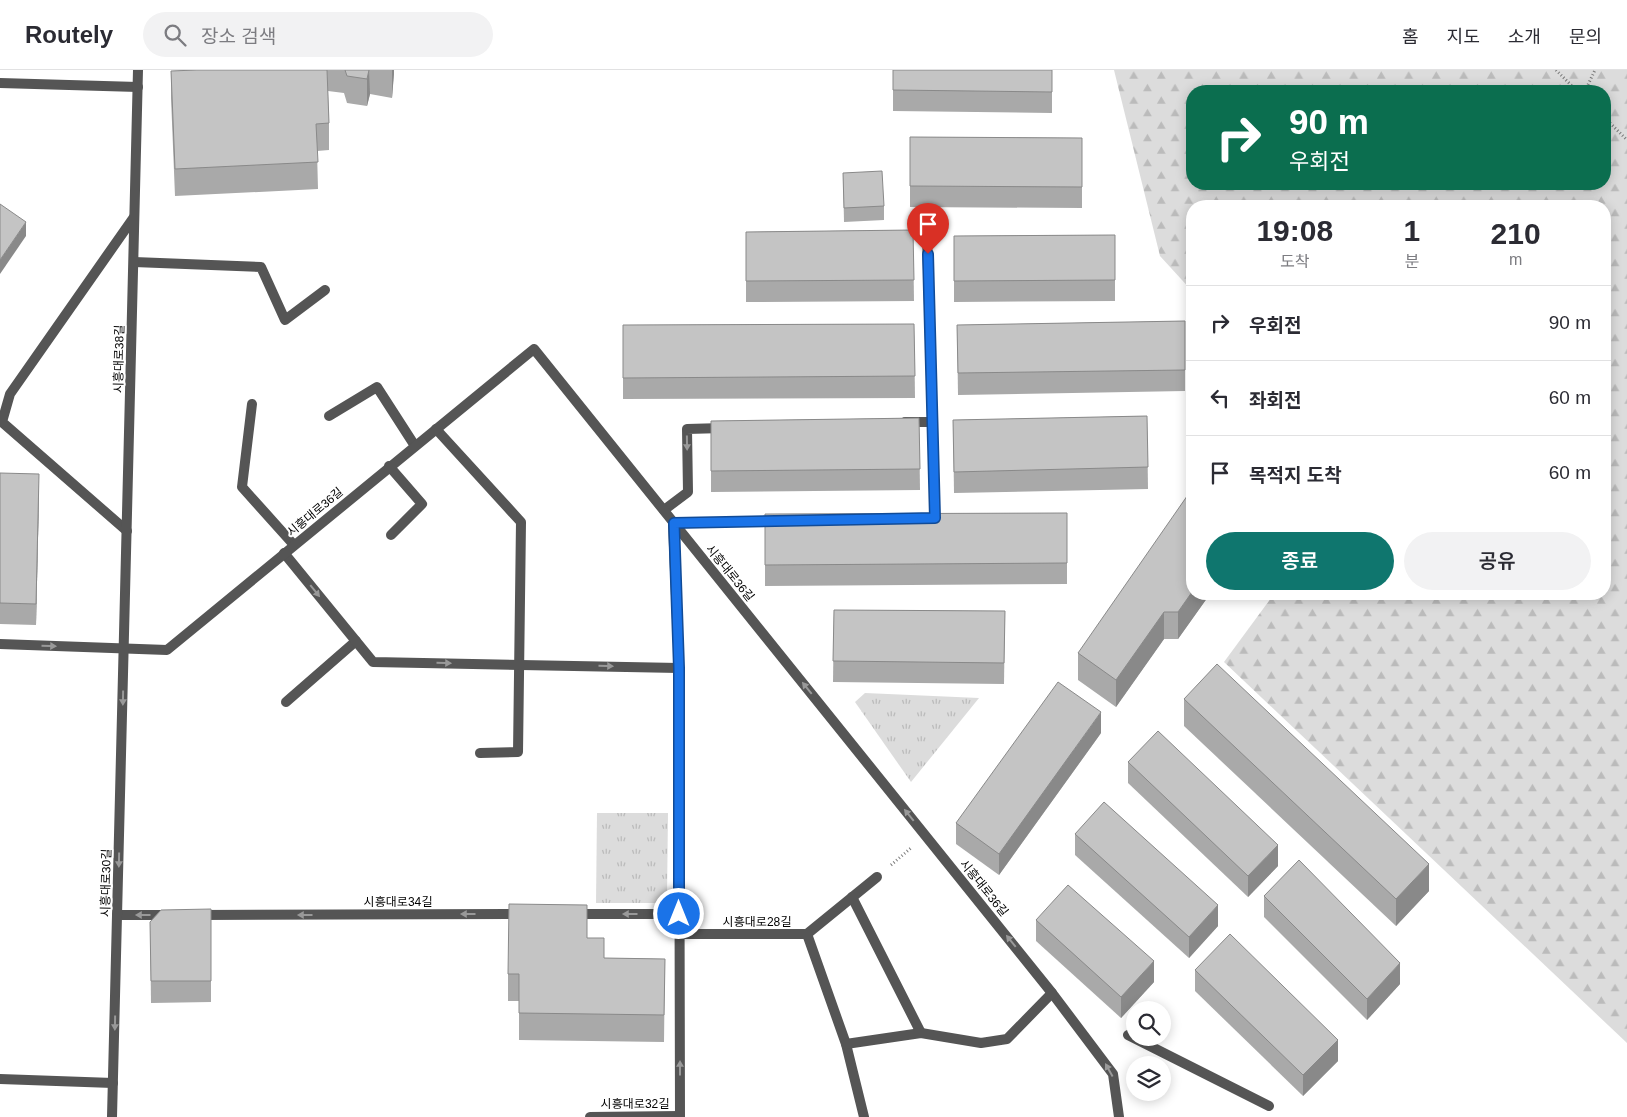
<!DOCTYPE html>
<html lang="ko">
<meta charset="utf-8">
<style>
body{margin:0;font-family:Arial,"Noto Sans KR",sans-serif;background:#f2f2f3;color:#2b2b33;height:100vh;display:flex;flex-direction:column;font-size:19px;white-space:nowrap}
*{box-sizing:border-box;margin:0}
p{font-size:16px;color:#7c7c81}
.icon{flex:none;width:28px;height:28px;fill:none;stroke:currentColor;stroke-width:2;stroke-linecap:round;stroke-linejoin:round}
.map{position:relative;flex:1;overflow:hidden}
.panel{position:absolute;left:1186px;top:130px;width:425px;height:400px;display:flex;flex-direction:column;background:#fff;border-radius:20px;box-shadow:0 2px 12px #0003}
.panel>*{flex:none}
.guide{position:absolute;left:1186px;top:15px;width:425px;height:105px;border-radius:20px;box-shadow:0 2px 12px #0003;background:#0b6e4f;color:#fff;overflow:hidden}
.controls{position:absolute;left:1126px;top:931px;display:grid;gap:10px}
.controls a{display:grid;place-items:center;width:45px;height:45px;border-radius:50%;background:#fff;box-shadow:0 2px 12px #0003;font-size:25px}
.pin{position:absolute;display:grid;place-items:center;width:42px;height:42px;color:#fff;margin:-51px -21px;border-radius:50% 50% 50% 0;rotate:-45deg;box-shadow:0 0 5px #0007}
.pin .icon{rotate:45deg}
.me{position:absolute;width:55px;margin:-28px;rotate:0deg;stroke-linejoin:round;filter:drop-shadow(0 0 4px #0008)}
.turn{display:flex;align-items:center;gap:18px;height:105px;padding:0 20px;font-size:22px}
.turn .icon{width:65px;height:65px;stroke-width:2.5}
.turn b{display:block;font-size:35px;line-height:42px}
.eta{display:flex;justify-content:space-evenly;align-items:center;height:85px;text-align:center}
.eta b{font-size:30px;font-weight:600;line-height:35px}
.primary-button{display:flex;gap:10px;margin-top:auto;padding:10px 20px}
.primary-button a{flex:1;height:58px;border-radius:30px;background:#0f766e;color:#fff;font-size:20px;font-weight:600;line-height:58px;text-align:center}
.primary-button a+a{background:#f2f2f3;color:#2b2b33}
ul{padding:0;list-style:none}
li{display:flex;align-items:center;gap:15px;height:75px;padding:0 20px;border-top:1px solid #e1e1e2}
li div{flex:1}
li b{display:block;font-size:19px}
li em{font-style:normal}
header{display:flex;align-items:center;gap:30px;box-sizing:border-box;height:70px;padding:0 25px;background:#fff;border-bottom:1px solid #e1e1e2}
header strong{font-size:24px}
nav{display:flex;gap:28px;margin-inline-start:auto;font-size:18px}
.search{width:350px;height:45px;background:#f2f2f3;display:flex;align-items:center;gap:12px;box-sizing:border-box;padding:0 18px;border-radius:28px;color:#7c7c81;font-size:19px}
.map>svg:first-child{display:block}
.forest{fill:url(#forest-firs);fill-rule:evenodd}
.park{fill:url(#park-tufts)}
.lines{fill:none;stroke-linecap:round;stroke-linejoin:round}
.path{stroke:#777;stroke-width:3;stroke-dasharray:1 2.5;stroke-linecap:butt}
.service{stroke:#555;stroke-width:10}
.minor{stroke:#555;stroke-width:10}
.wall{fill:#a9a9a9}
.shaded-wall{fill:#898989}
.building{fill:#c4c4c4;stroke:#898989}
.oneway{fill:#999}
.route-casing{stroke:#114b97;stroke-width:12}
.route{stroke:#1a73e8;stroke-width:9}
.labels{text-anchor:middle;stroke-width:4;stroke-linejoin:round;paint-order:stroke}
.street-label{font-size:12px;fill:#000;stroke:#fff}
</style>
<header>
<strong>Routely</strong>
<div class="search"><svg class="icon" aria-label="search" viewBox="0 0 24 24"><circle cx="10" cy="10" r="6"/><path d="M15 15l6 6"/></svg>장소 검색</div>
<nav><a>홈</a><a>지도</a><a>소개</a><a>문의</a></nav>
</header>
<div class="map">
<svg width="1627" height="1047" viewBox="0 0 1627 1047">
<defs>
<pattern id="forest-firs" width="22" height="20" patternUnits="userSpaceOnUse" patternTransform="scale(1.25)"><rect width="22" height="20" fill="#dcdcdc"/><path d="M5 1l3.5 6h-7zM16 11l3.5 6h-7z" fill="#bbb"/></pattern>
<pattern id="park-tufts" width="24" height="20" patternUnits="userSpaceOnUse" patternTransform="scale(1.25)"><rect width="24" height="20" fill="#dcdcdc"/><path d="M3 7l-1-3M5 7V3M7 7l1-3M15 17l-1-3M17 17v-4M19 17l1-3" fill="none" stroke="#bbb"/></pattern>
</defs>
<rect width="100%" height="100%" fill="#fff"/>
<path class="forest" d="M1114,0h513v973l-403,-381 50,-68h331v-388h-413v85l-32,-35zM1192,21h413v93h-413z"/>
<g class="park">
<polygon points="865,623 979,628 911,712 855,632"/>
<polygon points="597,743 668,743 667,826 658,833 596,833"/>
</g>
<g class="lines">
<g class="path">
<polyline points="1556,0 1577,21"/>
<polyline points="1585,21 1595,0"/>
<polyline points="1605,48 1627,70"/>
<polyline points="891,795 911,778"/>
</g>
<g class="service">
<polyline points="252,334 242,417 294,475"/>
<polyline points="329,346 377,317 415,376"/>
<polyline points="436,359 521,452 518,682 480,683"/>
<polyline points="389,396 422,434 391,465"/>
<polyline points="286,632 356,571"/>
<polyline points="852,827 921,963"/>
<polyline points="807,864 877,807"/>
<polyline points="1128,965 1269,1036"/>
</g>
<g class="minor">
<polyline points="0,13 138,17"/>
<polyline points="927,165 935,448 927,448"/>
<polyline points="134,192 261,197 285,250 325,220"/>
<polyline points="905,352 932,352"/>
<polyline points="664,440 688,422 687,359 723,358"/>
<polyline points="127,461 2,352 10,324 134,147"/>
<polyline points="284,483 373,592 679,598"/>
<polyline points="0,574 167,580 534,279 1052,923 1113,1004 1119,1047"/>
<polyline points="575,844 679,844"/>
<polyline points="117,845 168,845"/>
<polyline points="198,845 521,844"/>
<polyline points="679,864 807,864 846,974 864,1047"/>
<polyline points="846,974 921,963 981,973 1007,969 1052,923"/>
<polyline points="0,1009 113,1013"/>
<polyline points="112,1047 138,0"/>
<polyline points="590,1047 680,1046"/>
<polyline points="680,1047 679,598 673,453 778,451"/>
</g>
</g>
<g class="wall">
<polygon points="196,0 394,0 392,28 370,24 367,36 347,33 344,23 328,21 329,53 329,80 317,81 318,119 175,126 171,28 171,1"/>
<polygon points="893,0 1052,0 1052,43 893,41"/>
<polygon points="910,67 1082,68 1082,138 910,137"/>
<polygon points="843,103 884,136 884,150 844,152"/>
<polygon points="913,160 914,231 746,232 746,162"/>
<polygon points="1115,165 1115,231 954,232 954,166"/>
<polygon points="1185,251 1185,321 958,325 957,255"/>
<polygon points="914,254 915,328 623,329 623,255"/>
<polygon points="1147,346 1148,419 954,423 953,350"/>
<polygon points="919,348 920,420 711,422 711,351"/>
<polygon points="0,403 39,425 36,555 0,554"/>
<polygon points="1067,443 1067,514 765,516 765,444"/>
<polygon points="1192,524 1210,524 1178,569 1164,569 1116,637 1078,610 1078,583"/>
<polygon points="834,540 1005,541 1004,614 833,612"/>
<polygon points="1184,629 1429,821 1396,856 1184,656"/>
<polygon points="1101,663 999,805 956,774 956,753"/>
<polygon points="1128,692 1278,796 1248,827 1128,713"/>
<polygon points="1075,764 1218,856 1189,888 1075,785"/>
<polygon points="1264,826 1400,914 1367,950 1264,847"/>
<polygon points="211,839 211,932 151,933 150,852"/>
<polygon points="1036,850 1154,912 1121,948 1036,871"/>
<polygon points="587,868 604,888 665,889 664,972 519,970 519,931 508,931 508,904"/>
<polygon points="1195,900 1338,991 1303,1026 1195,921"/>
</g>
<g class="shaded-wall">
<polygon points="369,0 370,24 367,36 367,9"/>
<polygon points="392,0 394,0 394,4 392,28"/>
<polygon points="26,152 26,166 0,204 0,190"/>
<polygon points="39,404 39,425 36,555 36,534"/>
<polygon points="1192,522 1192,524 1210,524 1178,569 1178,542"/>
<polygon points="1164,542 1164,569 1116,637 1116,610"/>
<polygon points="1101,642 1101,663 999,805 999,784"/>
<polygon points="1278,775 1278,796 1248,827 1248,806"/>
<polygon points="1429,794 1429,821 1396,856 1396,829"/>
<polygon points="1218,835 1218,856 1189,888 1189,867"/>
<polygon points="1154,891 1154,912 1121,948 1121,927"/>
<polygon points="1400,893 1400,914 1367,950 1367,929"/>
<polygon points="1338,970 1338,991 1303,1026 1303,1005"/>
</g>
<g class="building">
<polygon points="196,0 327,0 329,53 316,54 318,92 175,99 171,1"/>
<polygon points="345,0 369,0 367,9 347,6"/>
<polygon points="893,0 1052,0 1052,22 893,20"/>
<polygon points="910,67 1082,68 1082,117 910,116"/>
<polygon points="882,101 884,136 844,138 843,103"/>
<polygon points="0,134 26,152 0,190"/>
<polygon points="913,160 914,210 746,211 746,162"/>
<polygon points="1115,165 1115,210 954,211 954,166"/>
<polygon points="1185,251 1185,300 958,303 957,255"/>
<polygon points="914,254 915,306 623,308 623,255"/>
<polygon points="1147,346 1148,397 954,402 953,350"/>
<polygon points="919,348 920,399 711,401 711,351"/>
<polygon points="0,403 39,404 36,534 0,533"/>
<polygon points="1192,419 1192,522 1178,542 1164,542 1116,610 1078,583"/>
<polygon points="1067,443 1067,493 765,495 765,444"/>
<polygon points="834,540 1005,541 1004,593 833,591"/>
<polygon points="1217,594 1429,794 1396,829 1184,629"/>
<polygon points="1058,612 1101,642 999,784 956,753"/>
<polygon points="1158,661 1278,775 1248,806 1128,692"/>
<polygon points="1104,732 1218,835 1189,867 1075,764"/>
<polygon points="1299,790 1400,893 1367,929 1264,826"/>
<polygon points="1068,815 1154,891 1121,927 1036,850"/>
<polygon points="509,834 587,835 587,868 604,868 604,888 665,889 664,945 519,943 519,904 508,904"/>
<polygon points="211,839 211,911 151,911 150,852 161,840"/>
<polygon points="1230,864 1338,970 1303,1005 1195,900"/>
</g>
<defs><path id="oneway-solid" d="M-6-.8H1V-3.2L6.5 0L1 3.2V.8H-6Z" transform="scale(1.25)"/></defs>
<g class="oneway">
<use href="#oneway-solid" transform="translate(687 373) rotate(89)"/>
<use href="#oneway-solid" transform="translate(315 521) rotate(51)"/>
<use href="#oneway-solid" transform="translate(49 576) rotate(2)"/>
<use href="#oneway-solid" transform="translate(444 593) rotate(1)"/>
<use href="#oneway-solid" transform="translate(606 596) rotate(1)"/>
<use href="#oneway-solid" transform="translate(807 618) rotate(-129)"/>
<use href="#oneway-solid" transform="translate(123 628) rotate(91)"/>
<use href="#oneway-solid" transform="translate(909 745) rotate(-129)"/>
<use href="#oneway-solid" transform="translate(119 790) rotate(91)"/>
<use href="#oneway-solid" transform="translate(468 844) rotate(180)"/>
<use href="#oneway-solid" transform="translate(630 844) rotate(180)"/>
<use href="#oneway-solid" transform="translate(143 845) rotate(180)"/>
<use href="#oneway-solid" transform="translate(305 845) rotate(180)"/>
<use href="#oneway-solid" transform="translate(1011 871) rotate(-129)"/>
<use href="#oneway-solid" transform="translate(115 953) rotate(91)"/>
<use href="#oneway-solid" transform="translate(680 998) rotate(-90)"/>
<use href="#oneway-solid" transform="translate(1109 1000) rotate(-119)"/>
</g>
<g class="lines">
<g class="route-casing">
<polyline id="route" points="679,844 679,598 674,453 935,448 928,184"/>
</g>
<use href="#route" class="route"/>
</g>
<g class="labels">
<g class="street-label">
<text transform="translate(119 289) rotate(-89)" y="4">시흥대로38길</text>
<text transform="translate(315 442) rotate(-40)" y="4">시흥대로36길</text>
<text transform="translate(730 503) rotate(51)" y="4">시흥대로36길</text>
<text transform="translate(106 813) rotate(-89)" y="4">시흥대로30길</text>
<text transform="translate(984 818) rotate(51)" y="4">시흥대로36길</text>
<text x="398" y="836">시흥대로34길</text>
<text x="757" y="856">시흥대로28길</text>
<text x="635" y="1038">시흥대로32길</text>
</g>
</g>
</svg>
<div class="controls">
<a><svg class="icon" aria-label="search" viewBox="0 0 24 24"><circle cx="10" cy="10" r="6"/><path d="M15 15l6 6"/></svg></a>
<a><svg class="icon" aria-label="layers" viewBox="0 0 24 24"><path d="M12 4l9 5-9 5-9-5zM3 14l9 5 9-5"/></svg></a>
</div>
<div class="pin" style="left:928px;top:184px;background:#d93025"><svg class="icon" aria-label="arrive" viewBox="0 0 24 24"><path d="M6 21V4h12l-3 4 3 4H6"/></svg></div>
<svg class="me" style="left:679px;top:844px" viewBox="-20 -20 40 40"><circle r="17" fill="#1a73e8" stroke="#fff" stroke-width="3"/><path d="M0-11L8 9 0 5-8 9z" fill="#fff"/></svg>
<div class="guide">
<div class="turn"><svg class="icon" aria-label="right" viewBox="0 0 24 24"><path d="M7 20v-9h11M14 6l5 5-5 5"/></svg><div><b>90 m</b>우회전</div></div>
</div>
<section class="panel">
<div class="eta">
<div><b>19:08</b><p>도착</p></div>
<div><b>1</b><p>분</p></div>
<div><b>210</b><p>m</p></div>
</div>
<ul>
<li><svg class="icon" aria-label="right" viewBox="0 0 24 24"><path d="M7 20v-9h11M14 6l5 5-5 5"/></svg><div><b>우회전</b></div><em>90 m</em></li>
<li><svg class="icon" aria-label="left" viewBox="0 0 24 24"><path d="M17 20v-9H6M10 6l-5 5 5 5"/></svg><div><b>좌회전</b></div><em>60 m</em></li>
<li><svg class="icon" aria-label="arrive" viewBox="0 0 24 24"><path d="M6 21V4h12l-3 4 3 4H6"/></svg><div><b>목적지 도착</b></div><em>60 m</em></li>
</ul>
<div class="primary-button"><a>종료</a><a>공유</a></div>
</section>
</div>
